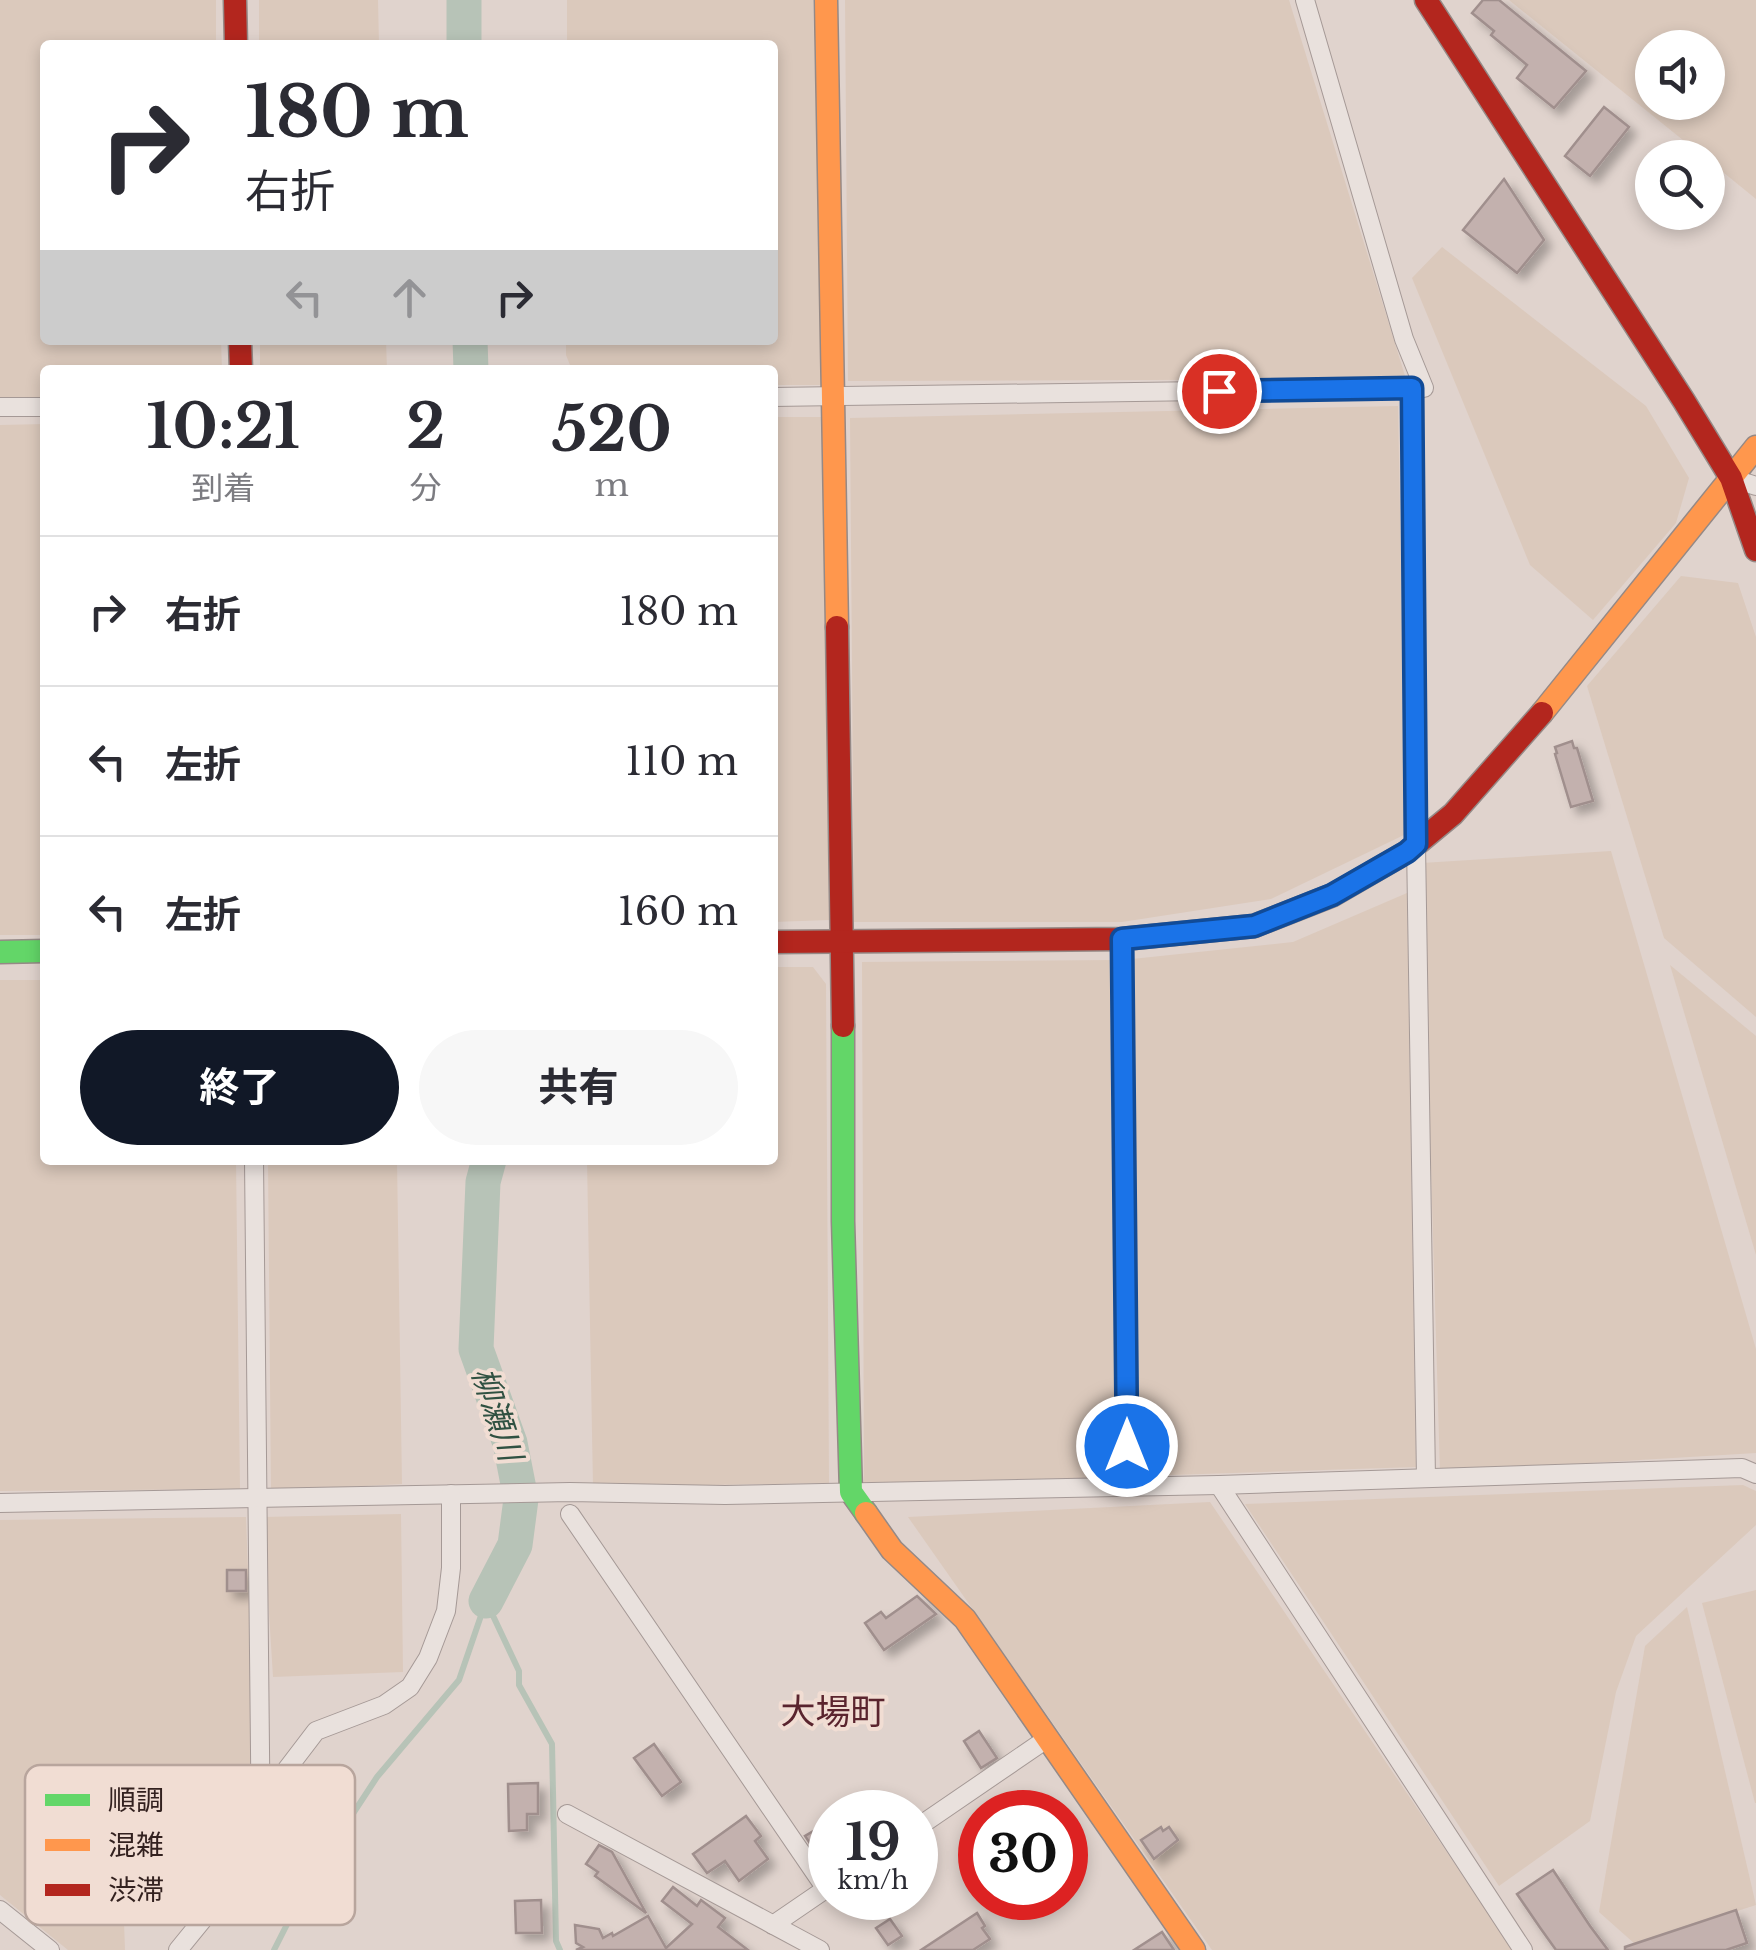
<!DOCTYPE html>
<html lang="ja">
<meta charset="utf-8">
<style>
body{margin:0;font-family:"Libre Baskerville","Noto Sans JP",serif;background:#f7f7f7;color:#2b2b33;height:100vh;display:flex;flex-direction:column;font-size:38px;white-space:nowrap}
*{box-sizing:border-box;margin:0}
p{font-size:32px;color:#7c7c81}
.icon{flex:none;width:55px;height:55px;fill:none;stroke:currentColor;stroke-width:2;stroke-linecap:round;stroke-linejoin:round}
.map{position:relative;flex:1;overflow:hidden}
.sheet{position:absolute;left:40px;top:365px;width:738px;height:800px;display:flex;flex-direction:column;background:#fff;border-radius:10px;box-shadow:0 5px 15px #0003}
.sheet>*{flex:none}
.banner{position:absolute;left:40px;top:40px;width:738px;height:305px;border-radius:10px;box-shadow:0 5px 15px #0003;background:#fff;color:#2b2b33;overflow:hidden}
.buttons{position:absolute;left:1635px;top:30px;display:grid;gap:20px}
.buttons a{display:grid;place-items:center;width:90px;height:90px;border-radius:50%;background:#fff;box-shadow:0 5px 15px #0003;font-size:50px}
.speed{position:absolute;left:808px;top:1790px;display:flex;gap:20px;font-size:50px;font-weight:700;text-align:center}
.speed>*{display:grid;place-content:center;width:130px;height:130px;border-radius:50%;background:#fff;box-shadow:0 5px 15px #0003;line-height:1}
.speed small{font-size:25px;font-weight:400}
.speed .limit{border:15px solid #d22;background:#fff;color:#111}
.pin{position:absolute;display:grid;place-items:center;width:85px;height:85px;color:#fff;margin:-42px;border:5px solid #fff;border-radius:50%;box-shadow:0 2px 10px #0007}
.me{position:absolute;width:110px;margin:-55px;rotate:0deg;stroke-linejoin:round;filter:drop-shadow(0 0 8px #0008)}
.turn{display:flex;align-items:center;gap:35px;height:210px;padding:0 40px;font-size:45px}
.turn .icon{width:130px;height:130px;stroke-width:2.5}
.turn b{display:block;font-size:70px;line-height:85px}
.lanes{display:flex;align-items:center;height:95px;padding:0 40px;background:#0003;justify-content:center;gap:50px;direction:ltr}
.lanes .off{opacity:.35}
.eta{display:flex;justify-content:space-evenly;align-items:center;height:170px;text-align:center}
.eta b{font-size:60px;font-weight:700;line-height:70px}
.button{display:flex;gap:20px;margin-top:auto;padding:20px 40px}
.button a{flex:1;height:115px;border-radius:60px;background:#111827;color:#fff;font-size:40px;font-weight:700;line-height:115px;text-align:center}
.button a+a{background:#f7f7f7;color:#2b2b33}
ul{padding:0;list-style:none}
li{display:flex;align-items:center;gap:30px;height:150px;padding:0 40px;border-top:2px solid #e1e1e2}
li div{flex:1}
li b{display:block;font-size:38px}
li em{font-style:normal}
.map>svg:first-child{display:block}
.farmland{fill:#dbc9bc;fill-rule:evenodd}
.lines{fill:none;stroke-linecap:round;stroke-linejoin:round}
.stream{stroke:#b7c3b7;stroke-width:6}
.river{stroke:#b7c3b7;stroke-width:35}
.building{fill:#c3b1ae;stroke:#a08f8d;stroke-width:2.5;filter:url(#shadow)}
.street-casing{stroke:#a59996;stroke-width:20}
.fast-casing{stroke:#958986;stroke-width:25}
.slow-casing{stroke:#958986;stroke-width:25}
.jam-casing{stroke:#958986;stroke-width:25}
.street{stroke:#e9e1dd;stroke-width:18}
.fast{stroke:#63d668;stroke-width:22}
.slow{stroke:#ff974d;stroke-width:22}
.jam{stroke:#b3261e;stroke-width:22}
.route-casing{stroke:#114b97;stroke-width:25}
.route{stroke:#1a73e8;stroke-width:18}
.labels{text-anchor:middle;stroke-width:8;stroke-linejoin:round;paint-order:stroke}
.water-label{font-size:32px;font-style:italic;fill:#305142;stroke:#f1ddd3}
.quarter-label{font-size:35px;fill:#5a242e;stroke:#f1ddd3}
.key{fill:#f1ddd3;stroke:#b8a59d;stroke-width:2.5}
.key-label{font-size:28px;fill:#33211f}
</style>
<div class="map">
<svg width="1756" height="1950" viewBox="0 0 1756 1950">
<defs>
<filter id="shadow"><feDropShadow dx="7" dy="7" stdDeviation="5" flood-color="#0004"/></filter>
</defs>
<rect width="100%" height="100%" fill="#e0d3cd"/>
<g class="farmland">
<polygon points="0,0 216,0 216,45 45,45 45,340 221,340 222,370 45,370 45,399 0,400"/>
<polygon points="259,0 378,0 379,45 259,45"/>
<polygon points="567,0 813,0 823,385 773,385 772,370 572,370 566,355 566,340 772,340 772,45 567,45"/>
<polygon points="845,0 1289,0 1406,379 848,381"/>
<path d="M1509,0h247v199l-48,-39v-2l-4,-1zM1652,48h56v54h-56z"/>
<polygon points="1442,247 1646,406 1689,478 1676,523 1593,620 1530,565 1412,278"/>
<polygon points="260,340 386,340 387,370 260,370"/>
<polygon points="1398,406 1406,834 1271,899 1122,922 854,922 850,418"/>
<polygon points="772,417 822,417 829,920 773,922"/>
<polygon points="45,424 45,935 0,935 0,425"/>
<polygon points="1681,576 1738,583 1756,637 1756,1017 1664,938 1587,686"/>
<polygon points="1611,851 1756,1349 1756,1453 1440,1472 1422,863"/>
<polygon points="1407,893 1416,1467 1140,1476 1132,959 1293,942"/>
<polygon points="1115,960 1116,1477 864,1483 862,962"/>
<polygon points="1670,965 1756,1036 1756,1255"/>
<polygon points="773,967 813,967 826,984 829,1483 593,1487 587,1160 772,1160"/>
<polygon points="0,980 45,980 45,1160 236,1160 240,1489 0,1491"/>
<polygon points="268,1160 397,1160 402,1484 271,1491"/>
<polygon points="1743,1485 1756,1491 1756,1525 1636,1636 1616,1692 1590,1821 1499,1886 1245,1504"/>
<polygon points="1210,1502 1513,1950 1212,1950 908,1517"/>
<polygon points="401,1514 403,1672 273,1677 263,1517"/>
<polygon points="246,1517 256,1786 119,1782 125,1950 68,1950 0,1895 0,1520"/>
<polygon points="1756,1590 1756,1803 1755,1803 1702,1603"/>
<polygon points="1687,1607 1756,1905 1635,1944 1599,1912 1645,1646"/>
</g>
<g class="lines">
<g class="stream">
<polyline points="487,1603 519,1671 519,1685 552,1744 556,1941 560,1950"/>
<polyline points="274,1950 310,1879 377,1777 459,1680 486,1601"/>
</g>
<g class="river">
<polyline points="464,45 464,0"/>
<polyline points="470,340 471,370"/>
<polyline points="486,1601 515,1545 521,1499 510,1443 476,1349 483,1182 489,1160"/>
</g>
</g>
<g class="building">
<polygon points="1483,0 1499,0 1586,71 1554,108 1517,78 1527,65 1491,35 1494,31 1472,13"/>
<polygon points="1604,107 1629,127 1590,176 1565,156"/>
<polygon points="1504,179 1544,240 1517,273 1463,230"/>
<polygon points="1572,741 1574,748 1577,748 1593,801 1571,807 1555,754 1557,753 1555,747"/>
<rect x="227" y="1570" width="19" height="21"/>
<polygon points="917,1596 936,1614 884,1650 865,1623 881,1612 886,1618"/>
<polygon points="979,1731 997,1758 981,1768 964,1741"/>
<polygon points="654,1744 681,1782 662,1796 634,1758"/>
<polygon points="538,1783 538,1814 527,1814 527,1830 509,1831 508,1784"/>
<polygon points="746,1816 761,1836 755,1841 768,1859 739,1881 725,1861 707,1873 693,1854"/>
<polygon points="1161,1827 1163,1831 1169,1827 1178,1840 1154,1859 1141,1840"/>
<polygon points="817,1829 830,1848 830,1873 805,1836"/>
<polygon points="599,1845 612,1852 646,1913 595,1876 598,1872 586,1864"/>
<polygon points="1553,1870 1590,1926 1608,1950 1556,1950 1541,1929 1517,1894"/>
<polygon points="673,1887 697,1906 701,1900 725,1918 718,1927 748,1950 576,1950 583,1947 576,1943 575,1925 599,1929 603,1938 612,1933 613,1936 648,1916 666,1948 692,1924 662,1901"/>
<polygon points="541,1900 542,1933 516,1933 515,1901"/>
<polygon points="1736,1910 1747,1943 1726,1950 1625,1950 1625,1947"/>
<polygon points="977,1913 985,1926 982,1928 990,1939 973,1950 921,1950"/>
<polygon points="890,1919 902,1936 888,1945 876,1928"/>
<polygon points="1162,1932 1174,1950 1134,1950"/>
</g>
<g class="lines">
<g class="street-casing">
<g id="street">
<polyline points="1412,388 1416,844 1426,1478"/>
<polyline points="772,397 1424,388 1404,339 1305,0"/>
<polyline points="0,407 45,407"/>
<polyline points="1731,478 1756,486"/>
<polyline points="1123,939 1127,1486"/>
<polyline points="254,1160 261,1848"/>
<polyline points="1219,1485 1523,1950"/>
<polyline points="0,1503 570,1492 725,1495 1219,1485 1742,1468 1756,1474"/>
<polyline points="570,1514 826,1889"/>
<polyline points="567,1814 820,1950"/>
<polyline points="915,1829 1048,1738"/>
<polyline points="0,1910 50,1950"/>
<polyline points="773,1925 830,1886"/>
<polyline points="178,1950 261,1848 282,1815 287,1769 316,1731 384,1705 410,1687 428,1658 446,1611 451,1568 451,1494"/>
</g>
</g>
<g class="fast-casing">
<g id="fast">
<polyline points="0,952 45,951"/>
<polyline points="843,1026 843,1221 851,1492 866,1513"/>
</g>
</g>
<g class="slow-casing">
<g id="slow">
<polyline points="826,0 837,627"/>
<polyline points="1542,713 1756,447"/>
<polyline points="866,1513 892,1550 965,1619 1194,1950"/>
</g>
</g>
<g class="jam-casing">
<g id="jam">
<polyline points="235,0 236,45"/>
<polyline points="1426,0 1684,401 1731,478 1756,550"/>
<polyline points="240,340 241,370"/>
<polyline points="837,627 843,1026"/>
<polyline points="772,942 1123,939 1254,926 1333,895 1407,852 1453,814 1542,713"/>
</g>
</g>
<use href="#street" class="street"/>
<use href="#fast" class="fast"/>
<use href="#slow" class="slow"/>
<use href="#jam" class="jam"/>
</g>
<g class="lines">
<g class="route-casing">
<polyline id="route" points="1127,1446 1122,939 1254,926 1332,895 1407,852 1416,844 1412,388 1219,391"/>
</g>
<use href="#route" class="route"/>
</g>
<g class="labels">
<g class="water-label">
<text transform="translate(497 1414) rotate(72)" y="11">柳瀬川</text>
</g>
<g class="quarter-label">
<text x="833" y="1724">大場町</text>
</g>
</g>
<rect x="25" y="1765" width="330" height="160" rx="15" class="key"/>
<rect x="45" y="1794" width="45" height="12" fill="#63d668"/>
<rect x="45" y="1839" width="45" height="12" fill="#ff974d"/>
<rect x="45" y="1884" width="45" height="12" fill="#b3261e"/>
<g class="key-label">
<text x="108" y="1810">順調</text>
<text x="108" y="1855">混雑</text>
<text x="108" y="1900">渋滞</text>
</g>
</svg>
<div class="buttons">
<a><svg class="icon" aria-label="sound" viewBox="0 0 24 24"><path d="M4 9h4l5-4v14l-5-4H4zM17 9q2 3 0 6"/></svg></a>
<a><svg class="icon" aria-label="search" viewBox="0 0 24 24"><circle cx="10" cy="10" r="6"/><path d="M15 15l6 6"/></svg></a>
</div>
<div class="speed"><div>19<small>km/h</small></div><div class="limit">30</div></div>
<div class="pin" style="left:1219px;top:391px;background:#d93025"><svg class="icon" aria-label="arrive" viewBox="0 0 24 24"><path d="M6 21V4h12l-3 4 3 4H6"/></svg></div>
<svg class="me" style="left:1127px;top:1446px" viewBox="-20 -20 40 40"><circle r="17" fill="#1a73e8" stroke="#fff" stroke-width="3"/><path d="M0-11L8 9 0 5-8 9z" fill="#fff"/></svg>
<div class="banner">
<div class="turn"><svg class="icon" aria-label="right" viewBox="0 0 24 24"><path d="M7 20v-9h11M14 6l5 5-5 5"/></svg><div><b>180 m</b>右折</div></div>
<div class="lanes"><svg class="icon off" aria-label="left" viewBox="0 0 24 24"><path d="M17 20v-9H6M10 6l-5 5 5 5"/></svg><svg class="icon off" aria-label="ahead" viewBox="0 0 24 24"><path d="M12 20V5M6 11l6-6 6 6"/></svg><svg class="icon" aria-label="right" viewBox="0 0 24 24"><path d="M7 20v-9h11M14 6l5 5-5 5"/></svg></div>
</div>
<section class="sheet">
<div class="eta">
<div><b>10:21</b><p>到着</p></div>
<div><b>2</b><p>分</p></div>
<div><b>520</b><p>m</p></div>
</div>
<ul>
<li><svg class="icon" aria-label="right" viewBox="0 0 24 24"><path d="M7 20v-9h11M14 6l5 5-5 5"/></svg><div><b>右折</b></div><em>180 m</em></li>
<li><svg class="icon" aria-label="left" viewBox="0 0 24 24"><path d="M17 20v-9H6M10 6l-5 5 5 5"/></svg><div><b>左折</b></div><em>110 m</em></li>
<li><svg class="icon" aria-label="left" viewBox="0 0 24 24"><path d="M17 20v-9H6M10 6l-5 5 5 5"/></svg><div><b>左折</b></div><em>160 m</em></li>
</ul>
<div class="button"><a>終了</a><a>共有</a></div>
</section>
</div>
